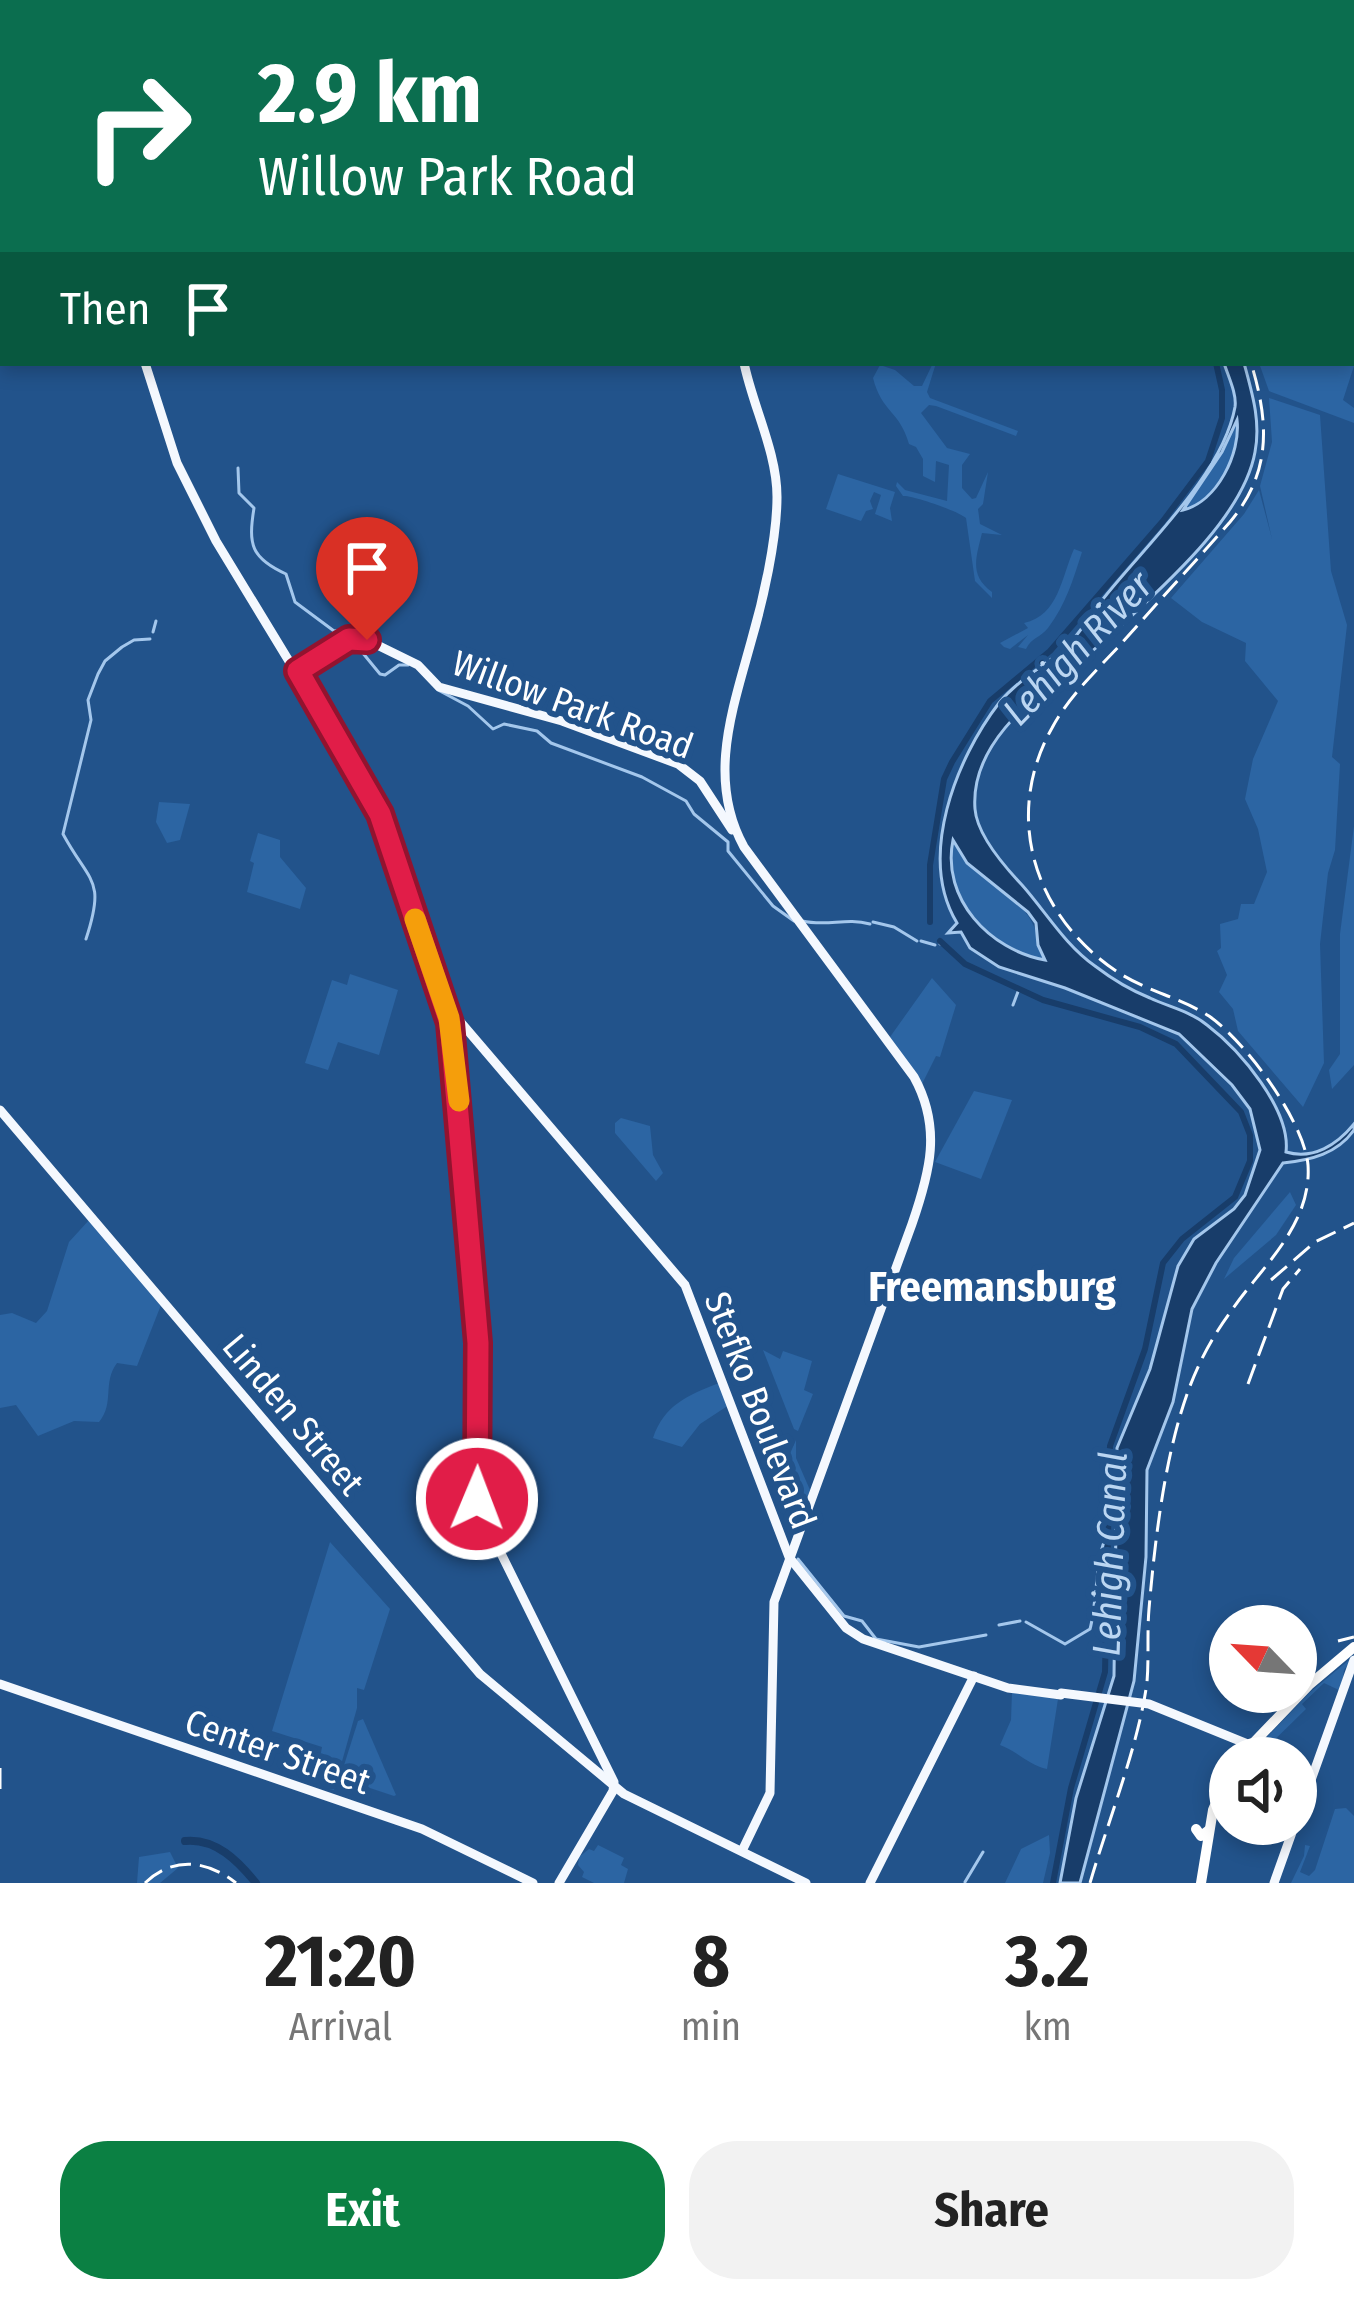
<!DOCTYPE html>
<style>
body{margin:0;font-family:"Fira Sans Condensed",sans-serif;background:#f2f2f2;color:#222;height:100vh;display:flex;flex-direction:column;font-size:45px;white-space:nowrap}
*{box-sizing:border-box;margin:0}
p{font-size:39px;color:#767676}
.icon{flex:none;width:66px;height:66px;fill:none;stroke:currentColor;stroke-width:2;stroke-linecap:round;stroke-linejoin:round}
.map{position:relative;height:1883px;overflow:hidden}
.details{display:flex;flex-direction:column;background:#fff;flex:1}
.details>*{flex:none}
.banner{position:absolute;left:0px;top:0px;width:1356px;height:366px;box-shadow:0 6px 18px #0003;background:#0b6e4f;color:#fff;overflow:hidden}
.needle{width:78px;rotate:295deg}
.tools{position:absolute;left:1209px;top:1605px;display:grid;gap:24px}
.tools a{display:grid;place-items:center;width:108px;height:108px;border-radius:50%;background:#fff;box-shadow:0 6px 18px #0003;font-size:60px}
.pin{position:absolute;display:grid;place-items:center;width:102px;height:102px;color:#fff;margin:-123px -51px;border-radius:50% 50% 50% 0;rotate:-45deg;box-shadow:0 0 12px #0007}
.pin .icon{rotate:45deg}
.me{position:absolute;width:132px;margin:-66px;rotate:1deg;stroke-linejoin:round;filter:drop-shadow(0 0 9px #0008)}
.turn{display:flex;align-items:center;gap:42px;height:252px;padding:0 60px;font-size:54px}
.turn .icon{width:156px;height:156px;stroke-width:2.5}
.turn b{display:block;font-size:84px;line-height:102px}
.then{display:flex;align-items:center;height:114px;padding:0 60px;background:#0003;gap:24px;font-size:45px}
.eta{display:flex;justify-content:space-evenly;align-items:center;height:204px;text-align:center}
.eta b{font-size:72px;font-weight:700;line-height:84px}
.action{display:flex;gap:24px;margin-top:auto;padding:24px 60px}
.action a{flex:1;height:138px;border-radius:48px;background:#0b8043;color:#fff;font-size:48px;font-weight:700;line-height:138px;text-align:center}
.action a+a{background:#f2f2f2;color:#222}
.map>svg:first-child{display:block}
.green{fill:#2c65a3}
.water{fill:#183d6a;stroke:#a4c7ec;stroke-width:3;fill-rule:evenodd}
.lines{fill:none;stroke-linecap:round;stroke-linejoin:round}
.stream{stroke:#a4c7ec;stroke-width:3}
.canal{stroke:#183d6a;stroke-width:6}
.river{stroke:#183d6a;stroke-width:8}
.major{stroke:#f4f8fe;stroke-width:9}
.highway{stroke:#fff;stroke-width:10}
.rail{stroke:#fff;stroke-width:3;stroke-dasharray:21 9;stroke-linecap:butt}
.major-bridge{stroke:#f4f8fe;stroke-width:9}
.route-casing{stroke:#92132f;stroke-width:30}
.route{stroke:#e11d48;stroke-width:21}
.slow{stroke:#f59e0b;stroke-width:21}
.labels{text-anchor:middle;stroke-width:12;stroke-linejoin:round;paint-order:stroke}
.street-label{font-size:36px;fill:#fff;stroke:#22538b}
.water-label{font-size:39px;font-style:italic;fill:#bbd6f2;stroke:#22538b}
.quarter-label{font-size:42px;font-weight:bold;fill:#fff;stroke:#22538b}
</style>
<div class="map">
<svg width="1354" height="1883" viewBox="0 0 1354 1883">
<rect width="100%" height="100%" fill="#22538b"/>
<g class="green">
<polygon points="1353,11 1354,366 1343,400 1354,408 1354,423 1269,391 1259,363 1353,363"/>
<path d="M933,363h3l-9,29 3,6 88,33 -2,5 -80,-30 -7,-1 -8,8 26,35 23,6 -8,11v23l10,11 4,-1 12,-26 -5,32 -5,5 2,15 22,11 -20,-2c-6,25 -13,42 10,59v6l-17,-17 -9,-63c-8,-7 -54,-23 -63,-22l-7,-10 1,-4 8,8 42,11 2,-36 -13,-4 -1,21 -12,-6v-17l-7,-12 -7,-3c-9,-33 -27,-31 -36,-66l7,-13 15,5 19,16h8z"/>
<polygon points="1269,398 1320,415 1331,571 1347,625 1332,757 1340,764 1335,850 1328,873 1320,944 1324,1063 1303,1107 1238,1031 1233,1009 1219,992 1227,975 1217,951 1221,948 1220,924 1238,919 1241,904 1254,904 1267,872 1258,829 1245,799 1253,759 1278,701 1245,661 1246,643 1202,622 1171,598 1244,514 1259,490 1272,539 1260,486 1272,442"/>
<path d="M1237,420c5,33 -21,82 -54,91l35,-52z"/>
<polygon points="838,474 895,492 890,508 892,521 875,514 881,495 874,492 870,501 873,509 866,511 861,521 826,509"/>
<path d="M1074,549l8,3c-9,28 -16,52 -34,76 -8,10 -16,9 -22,21l-8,-2 10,-12 -18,14 -6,-2 -4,-4 28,-15 -4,-5c35,-8 37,-45 50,-74z"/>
<polygon points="159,802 190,804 180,840 167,843 156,822"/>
<polygon points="1354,826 1354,1065 1332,1089 1329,1070 1340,1054 1340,934"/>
<polygon points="258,833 280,840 280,857 306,888 300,909 247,892 254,863 250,861"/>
<path d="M953,840c4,5 8,17 14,23 43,41 66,35 77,98 -55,-12 -102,-61 -91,-121z"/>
<polygon points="350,974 398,990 379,1055 338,1042 328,1070 305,1063 332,980 347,985"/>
<polygon points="932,978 956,1005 940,1057 936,1056 922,1084 890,1037"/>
<polygon points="974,1091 1012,1100 981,1179 935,1162"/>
<polygon points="621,1118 650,1126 653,1155 663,1173 656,1181 615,1133 615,1123"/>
<polygon points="1290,1192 1296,1205 1276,1235 1224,1279 1234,1258"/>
<path d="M90,1219l71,86 -24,61 -20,-3c-15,20 -2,40 -18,59l-25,-1 -36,15 -22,-31 -16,3v-93l12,-2 24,10 11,-12 22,-69z"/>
<polygon points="763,1350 780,1359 783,1351 812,1361 804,1390 813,1394 798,1431 794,1429"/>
<path d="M719,1383l10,22 -29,19 -18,23 -29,-9c11,-33 35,-43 66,-55z"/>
<polygon points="796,1440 796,1458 810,1490 807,1499 782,1507 779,1497 784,1494 789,1456"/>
<polygon points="330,1542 390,1609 364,1690 357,1688 357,1708 334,1790 329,1789 332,1778 318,1769 322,1747 272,1731"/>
<polygon points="1354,1656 1344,1670 1341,1691 1324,1683 1302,1704 1306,1709 1256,1758 1247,1758 1309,1693"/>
<path d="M1012,1692l46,7 -11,70c-17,-3 -30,-18 -47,-24l11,-25z"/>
<polygon points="363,1719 396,1795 394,1796 340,1778 358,1721"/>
<polygon points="1346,1808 1354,1816 1354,1883 1291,1883 1304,1856 1305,1845 1310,1846 1300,1872 1309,1876 1315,1870 1335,1809"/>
<polygon points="1049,1835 1050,1853 1043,1883 1005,1883 1021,1849"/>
<polygon points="598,1845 624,1858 621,1865 628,1869 624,1883 594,1883 582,1877 584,1872 578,1865 579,1857 589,1849 594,1851"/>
<polygon points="170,1852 178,1868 160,1883 137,1883 139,1857"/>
</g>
<path class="water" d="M1224,363h20c8,30 17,58 11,89 -12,67 -96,138 -144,183 -49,45 -142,95 -136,174 2,26 29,57 47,76 24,27 43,60 73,81 17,13 35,24 55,32 19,9 40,13 57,27 33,25 84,85 79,127 27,8 51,-7 68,-28v6c-17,24 -43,30 -71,33l-67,100 -24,46 -19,93 -26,68 -1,87 -12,124 -54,202h-20l16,-85 38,-122 3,-228 33,-79 28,-103 16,-27 40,-30 11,-14 15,-45 -10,-41 -18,-24 -53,-51 -114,-46 -66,-21 -29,-19 -9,-16 -13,1 9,-10c-40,-66 -1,-164 42,-220 18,-22 42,-35 63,-52 17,-15 30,-39 45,-57 41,-51 116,-121 128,-187 2,-13 -7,-31 -11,-44zM1237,420c4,33 -20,82 -54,90l39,-58zM953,840l14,23 61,49 8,11 2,22 7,15c-55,-10 -104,-61 -92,-120z"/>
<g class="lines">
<g class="stream">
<path d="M238,468l1,25 15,15c-6,37 -3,50 32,66l9,28 39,29 8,-1 10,8"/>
<polyline points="153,632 156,621"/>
<polyline points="357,646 380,674 385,675 399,665 408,665"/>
<polyline points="438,690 468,706 493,729 504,724 537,731 551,743 642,777 686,801 694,814 728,842 728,851 773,906 794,921"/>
<path d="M802,921c27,6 43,-4 68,3"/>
<polyline points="873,922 894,927 917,941"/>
<path d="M86,939c20,-61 4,-55 -23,-105l28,-114 -3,-20 10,-26 7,-13 17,-14 12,-7 16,-1"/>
<polyline points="921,941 935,945"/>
<polyline points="940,944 941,942"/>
<polyline points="1013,1005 1019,989"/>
<polyline points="798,1559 844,1616 862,1621 876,1639 919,1647 986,1635"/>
<path d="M1026,1622l39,22 25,-15c7,-24 6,-79 17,-92"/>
<polyline points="999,1625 1020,1621"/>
<polyline points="965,1882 983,1852"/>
</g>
<g class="canal">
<polyline points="1110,0 1111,3"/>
<polyline points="930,922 930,865 944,779 952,762 990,701 1050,651 1163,521 1208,461 1222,418 1222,390 1216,363"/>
<polyline points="940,941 965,964 1043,1000 1140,1027 1176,1044 1241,1112 1250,1135 1250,1161 1235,1197 1182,1239 1163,1263 1145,1349 1110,1446 1105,1672 1071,1788 1053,1883"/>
</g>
<path class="river" d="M185,1841c31,-3 53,20 71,42"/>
<g class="major">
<polyline points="163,3 164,0"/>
<polyline points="774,3 775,0"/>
<polyline points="145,363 177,463 216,541 374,801 435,970 452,1034 468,1205 479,1370 478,1507 614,1782 613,1791 559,1883"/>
<polyline points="298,671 346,640 367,640 418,665 439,687 562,721 678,764 700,781 732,830"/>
<polyline points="446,1005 685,1285 789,1557 846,1628 863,1639 1008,1688 1061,1695"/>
<polyline points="0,1110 480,1674 624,1794 806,1883"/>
<polyline points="0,1684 422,1829 533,1883"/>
<polyline points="1296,1822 1354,1660"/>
<path d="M742,1851l28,-58 4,-191 138,-378c18,-52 30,-96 2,-147l-170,-230c-37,-67 -12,-136 7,-205 12,-41 26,-103 26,-145 0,-45 -24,-90 -33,-134"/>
<polyline points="870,1883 974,1676"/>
<polyline points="1274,1883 1295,1824"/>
</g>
<g class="highway">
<polyline points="1239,1758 1309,1685 1354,1647"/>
<polyline points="1196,1829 1201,1836 1209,1830"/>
<polyline points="1201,1883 1213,1810 1230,1770"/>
</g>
<g class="rail">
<polyline points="1161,3 1161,0"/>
<polyline points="1271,1280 1315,1242 1354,1223"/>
<polyline points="1248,1384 1283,1289 1300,1269"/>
<polyline points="1338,1641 1354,1637"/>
<polyline points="0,1768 0,1796"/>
<path d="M145,1883c28,-27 62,-23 91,0"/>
<path d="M1090,1883c18,-62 49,-139 57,-201 2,-24 0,-49 2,-73 6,-70 16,-157 41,-223 10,-26 23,-50 39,-72 31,-46 83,-88 79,-149 -4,-44 -63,-124 -99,-149 -28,-18 -62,-25 -90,-43 -84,-55 -117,-156 -67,-245 17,-32 45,-58 69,-84 36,-41 73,-81 109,-122 42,-50 39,-100 21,-159"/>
</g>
<polyline class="major-bridge" points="1061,1693 1149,1704 1245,1743"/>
</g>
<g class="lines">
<g class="route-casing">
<polyline id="route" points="367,640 349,639 298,671 380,814 450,1023 478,1343 477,1499"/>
</g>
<use href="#route" class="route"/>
<polyline class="slow" points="415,919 449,1018 459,1101"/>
</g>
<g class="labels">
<g class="street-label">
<text transform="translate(573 704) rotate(20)" y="13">Willow Park Road</text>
<text transform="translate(761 1410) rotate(69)" y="13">Stefko Boulevard</text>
<text transform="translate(294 1414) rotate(50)" y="13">Linden Street</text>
<text transform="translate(278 1751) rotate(19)" y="13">Center Street</text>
</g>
<g class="water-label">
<text transform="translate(1077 648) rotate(-46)" y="14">Lehigh River</text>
<text transform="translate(1109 1554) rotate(-88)" y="14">Lehigh Canal</text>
</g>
<g class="quarter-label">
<text x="992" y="1301">Freemansburg</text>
</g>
</g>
</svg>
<div class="tools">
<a><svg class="needle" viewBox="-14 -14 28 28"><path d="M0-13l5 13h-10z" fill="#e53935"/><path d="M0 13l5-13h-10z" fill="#767676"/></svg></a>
<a><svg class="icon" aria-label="sound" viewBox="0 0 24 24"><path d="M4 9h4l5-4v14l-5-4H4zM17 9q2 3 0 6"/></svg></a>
</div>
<div class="pin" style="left:367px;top:640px;background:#d93025"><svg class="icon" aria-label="arrive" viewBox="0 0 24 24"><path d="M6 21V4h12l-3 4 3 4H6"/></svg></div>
<svg class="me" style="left:477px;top:1499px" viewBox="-20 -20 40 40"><circle r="17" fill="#e11d48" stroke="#fff" stroke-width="3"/><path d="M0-11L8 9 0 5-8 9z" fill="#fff"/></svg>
<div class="banner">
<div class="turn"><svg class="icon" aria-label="right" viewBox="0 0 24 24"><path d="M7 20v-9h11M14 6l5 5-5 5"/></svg><div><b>2.9 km</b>Willow Park Road</div></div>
<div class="then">Then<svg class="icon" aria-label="arrive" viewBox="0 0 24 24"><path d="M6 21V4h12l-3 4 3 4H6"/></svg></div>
</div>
</div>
<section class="details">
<div class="eta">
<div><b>21:20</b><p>Arrival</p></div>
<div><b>8</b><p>min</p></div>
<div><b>3.2</b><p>km</p></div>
</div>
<div class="action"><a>Exit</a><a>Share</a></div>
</section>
